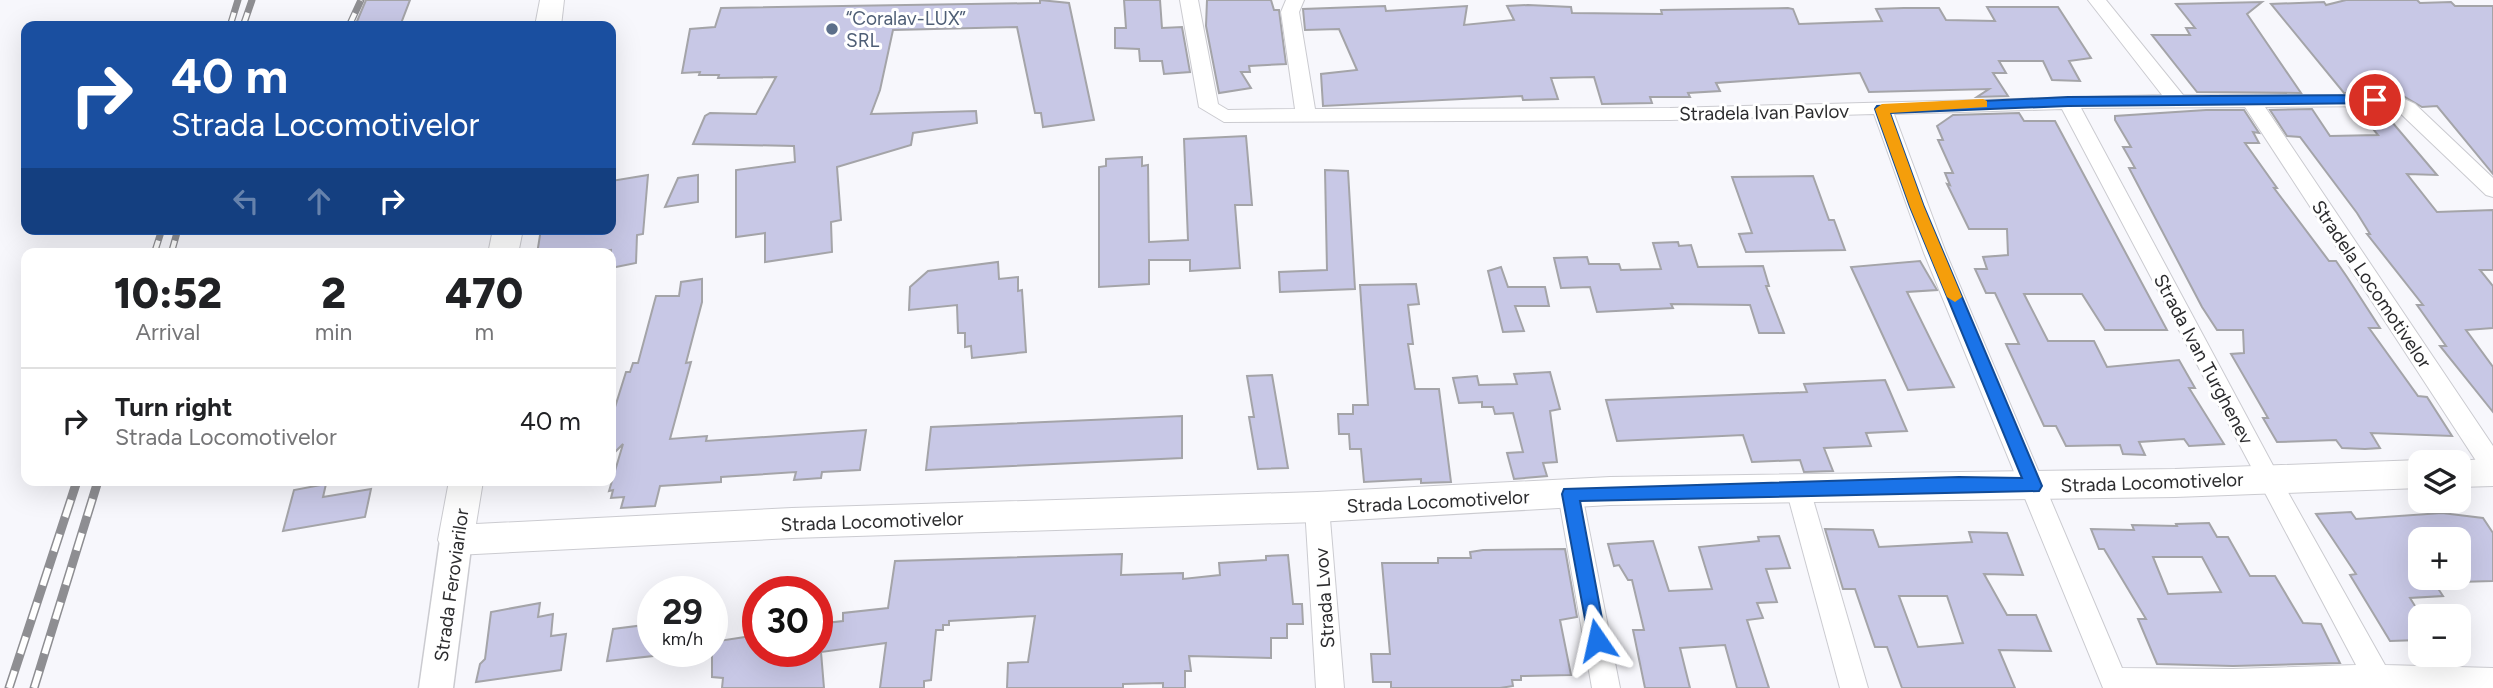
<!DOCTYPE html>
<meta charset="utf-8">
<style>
body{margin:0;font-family:Figtree,sans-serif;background:#f2f2f2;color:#202124;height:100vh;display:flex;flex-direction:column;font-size:26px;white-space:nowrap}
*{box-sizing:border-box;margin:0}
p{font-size:23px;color:#757577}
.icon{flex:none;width:38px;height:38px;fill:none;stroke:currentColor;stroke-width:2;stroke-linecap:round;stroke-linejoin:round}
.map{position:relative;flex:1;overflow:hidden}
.details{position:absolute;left:21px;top:248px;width:595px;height:238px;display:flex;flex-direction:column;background:#fff;border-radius:14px;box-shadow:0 7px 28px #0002}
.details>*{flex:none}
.banner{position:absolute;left:21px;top:21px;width:595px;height:214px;border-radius:14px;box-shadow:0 7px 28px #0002;background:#1a4fa0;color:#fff;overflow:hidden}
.tools{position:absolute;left:2408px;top:450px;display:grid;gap:14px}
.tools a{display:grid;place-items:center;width:63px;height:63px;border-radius:14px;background:#fff;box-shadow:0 7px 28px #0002;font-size:35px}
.speed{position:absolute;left:637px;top:576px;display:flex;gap:14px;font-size:35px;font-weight:700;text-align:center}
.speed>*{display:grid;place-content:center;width:91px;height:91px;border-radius:50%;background:#fff;box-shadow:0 7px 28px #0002;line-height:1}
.speed small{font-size:18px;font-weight:400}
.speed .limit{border:10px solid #d22;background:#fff;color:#111}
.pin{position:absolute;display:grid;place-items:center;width:60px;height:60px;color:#fff;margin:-30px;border:4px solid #fff;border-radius:50%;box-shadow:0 2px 7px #0007}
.me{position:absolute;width:77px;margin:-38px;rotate:349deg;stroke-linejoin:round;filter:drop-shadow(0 0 5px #0008)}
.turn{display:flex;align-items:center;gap:24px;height:147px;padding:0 35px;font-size:32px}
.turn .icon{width:91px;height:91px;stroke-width:2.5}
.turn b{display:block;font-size:49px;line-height:60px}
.lanes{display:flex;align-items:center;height:66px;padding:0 35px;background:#0003;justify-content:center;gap:35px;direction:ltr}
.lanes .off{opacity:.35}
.eta{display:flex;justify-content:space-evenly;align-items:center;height:119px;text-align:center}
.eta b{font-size:42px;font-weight:800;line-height:49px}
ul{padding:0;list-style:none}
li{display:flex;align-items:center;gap:21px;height:105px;padding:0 35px;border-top:2px solid #e0e0e0}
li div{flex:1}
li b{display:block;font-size:26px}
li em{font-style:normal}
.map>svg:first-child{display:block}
.building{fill:#c8c8e6;stroke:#a4a4a8;stroke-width:2;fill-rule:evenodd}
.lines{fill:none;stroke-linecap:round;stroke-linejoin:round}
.minor-casing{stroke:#cbcbd0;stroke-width:2}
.tertiary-casing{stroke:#cbcbd0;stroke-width:3}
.secondary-casing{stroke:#cbcbd0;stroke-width:2}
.minor{fill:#fff;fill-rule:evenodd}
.tertiary{fill:#fff;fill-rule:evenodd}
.secondary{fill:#fff;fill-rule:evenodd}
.rail-far1-casing{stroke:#8e8e92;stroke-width:7}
.rail-casing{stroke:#8e8e92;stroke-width:9}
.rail-far1{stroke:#fff;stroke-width:4.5;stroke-dasharray:14;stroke-linecap:butt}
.rail{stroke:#fff;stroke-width:6;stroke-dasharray:18;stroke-linecap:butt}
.route{fill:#1a73e8;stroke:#114b97;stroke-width:2}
.slow{fill:#f59e0b}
.service-dot{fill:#5c6f8a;stroke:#fff;stroke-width:2.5}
.labels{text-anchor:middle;stroke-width:6;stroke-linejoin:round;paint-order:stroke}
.service-label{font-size:19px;fill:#4e5e75;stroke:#fff;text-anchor:start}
.street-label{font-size:19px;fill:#2c2c2e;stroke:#fff}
</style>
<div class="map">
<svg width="2493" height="688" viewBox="0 0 2493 688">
<rect width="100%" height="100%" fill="#f7f7fc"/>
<g class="building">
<polygon points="366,0 410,0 400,26 355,26"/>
<polygon points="1040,0 1069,3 1094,120 1043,127 1041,113 1035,113 1017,27 893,30 880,90 871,114 976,111 977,123 913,133 911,145 837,167 841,220 831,222 832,252 765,262 765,233 736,237 736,170 795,162 794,146 693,144 705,116 710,113 756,114 776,77 718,78 719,75 699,75 700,72 682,73 690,29 715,27 721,8 1040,3"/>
<polygon points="1124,0 1160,0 1162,28 1182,27 1190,72 1164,74 1162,61 1140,61 1139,49 1115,48 1115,28 1126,28"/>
<polygon points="1207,0 1271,0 1274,10 1279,10 1286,64 1249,66 1250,72 1241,72 1251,88 1219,93 1206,26"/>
<polygon points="2346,0 2417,0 2420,3 2451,2 2455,6 2493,6 2493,174 2437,106 2422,107 2398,93 2344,93 2271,4 2324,2 2326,5"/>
<polygon points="2262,2 2247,14 2301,93 2197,92 2152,35 2190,35 2186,28 2195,28 2176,4"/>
<polygon points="1528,5 1571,7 1572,13 1662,14 1661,10 1788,8 1793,9 1799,24 1882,21 1876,9 1904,8 1939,8 1946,20 1995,21 1987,7 2058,7 2091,58 2069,61 2080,81 2052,80 2043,61 1999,61 2006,73 1993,73 2008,96 1977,97 1989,89 1869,92 1860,73 1716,83 1720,91 1688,93 1690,97 1650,97 1652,103 1602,104 1594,77 1551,78 1558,99 1523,100 1522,96 1323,106 1321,74 1357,70 1339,29 1305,30 1303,9 1385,6 1386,11 1467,6 1464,25 1514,20 1507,6"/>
<polygon points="2312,109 2330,136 2378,135 2357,109 2381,109 2437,175 2407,174 2437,212 2493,210 2493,270 2480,270 2493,286 2493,328 2466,330 2493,367 2493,412 2440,346 2446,346 2417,305 2423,305 2367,234 2370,234 2357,213 2300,137 2287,136 2270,110"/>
<polygon points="2206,110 2244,110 2259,133 2253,132 2259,143 2245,143 2277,188 2274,188 2329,261 2336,261 2347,277 2380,328 2369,328 2418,396 2427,397 2452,436 2371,433 2380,448 2365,449 2342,448 2336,440 2277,442 2263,418 2268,418 2231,354 2244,353 2243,330 2217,330 2202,307 2129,168 2135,168 2123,147 2131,147 2115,120 2115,116"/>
<polygon points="2019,113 2024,121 2055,121 2167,330 2105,330 2082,294 2024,294 2048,341 2094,341 2107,367 2179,360 2195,388 2189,388 2224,444 2189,446 2184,439 2139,442 2145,455 2123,454 2120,445 2066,446 2056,426 2044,426 2006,344 2019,344 1995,293 1986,293 1975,269 1987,269 1983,257 2008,255 2007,229 1969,229 1947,184 1950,185 1945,173 1953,173 1938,140 1943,140 1937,126 1953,115"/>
<polygon points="1246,136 1252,205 1235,205 1240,268 1190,271 1190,260 1149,260 1149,284 1099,287 1099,167 1106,166 1106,159 1142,157 1142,166 1148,165 1149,242 1188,240 1184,139"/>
<polygon points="1325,170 1348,171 1355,289 1280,292 1279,272 1327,270"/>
<polygon points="648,175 643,234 637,235 636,263 611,268 611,250 590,254 537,254 541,229 611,229 611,181"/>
<polygon points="698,175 698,202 665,207 678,178"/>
<polygon points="1813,176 1829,220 1834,220 1845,250 1746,252 1739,234 1752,233 1732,177"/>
<polygon points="1678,242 1679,246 1691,245 1698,267 1763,266 1769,286 1766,286 1784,333 1759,333 1750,305 1671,304 1673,308 1597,312 1590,287 1561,288 1554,258 1587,257 1589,264 1619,264 1621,270 1661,269 1653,243"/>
<polygon points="1920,261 1937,290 1907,292 1954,387 1908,390 1851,267"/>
<polygon points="998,262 999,279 1018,277 1018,291 1022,290 1026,352 972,358 971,346 965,347 965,333 958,333 957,305 909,310 910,287 928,271"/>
<polygon points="1501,267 1508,287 1545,287 1549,306 1515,306 1524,331 1503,332 1488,271"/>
<polygon points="702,279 702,302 686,363 691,362 670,439 707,436 706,441 866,430 860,470 822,472 821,478 794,480 796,472 721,477 721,482 660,486 655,506 621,508 624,497 611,498 613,490 609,491 623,444 611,456 611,420 626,372 630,372 633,363 638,363 656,296 679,296 681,282"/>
<polygon points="1416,284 1419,304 1408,305 1413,344 1408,344 1415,389 1439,389 1451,482 1421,483 1421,479 1364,482 1361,449 1350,449 1349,434 1339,434 1338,414 1353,414 1353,405 1368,405 1360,285"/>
<polygon points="1550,372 1560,409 1550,411 1557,462 1543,463 1547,476 1514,479 1507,453 1523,452 1513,413 1495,414 1493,407 1482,407 1482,402 1459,403 1453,378 1477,376 1479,385 1517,384 1514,374"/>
<polygon points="1272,375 1288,468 1258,469 1249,417 1254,417 1247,376"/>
<polygon points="1885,380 1907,431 1866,433 1871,446 1824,448 1833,471 1804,472 1800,460 1752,462 1743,435 1617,441 1606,400 1807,392 1804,384"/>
<polygon points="1182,416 1182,458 926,470 931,427"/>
<polygon points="326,484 323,497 371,489 365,517 283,531 294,490"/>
<polygon points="2351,512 2356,519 2442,513 2483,518 2493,533 2493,581 2459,582 2459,539 2420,539 2420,578 2431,578 2443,596 2410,598 2420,614 2420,640 2390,641 2350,575 2356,574 2316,514"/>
<path d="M2209,523l8,14h11l22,39h25l28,47 18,1 19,39 -107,3 -76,-2 -19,-45h8l-42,-70h-5l-8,-20 43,1 -2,-5 45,1 -1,-2zM2153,557h49l19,35 -53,2z"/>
<path d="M1825,529l48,1 6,17 93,-5 -3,-10 38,1 16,42 -39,-1 23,41h29l15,36 -52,-1 16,38h-113l-15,-41h-12l-20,-58h-12zM1899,596h48l16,47 -45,4z"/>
<polygon points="1779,536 1790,568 1766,569 1777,602 1757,603 1763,618 1747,620 1769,688 1737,688 1725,645 1680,648 1690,688 1645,688 1633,630 1644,630 1632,580 1628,580 1619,565 1614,566 1608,544 1653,541 1669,591 1712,589 1699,547 1759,541 1758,537"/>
<polygon points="1565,549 1577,617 1560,620 1571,675 1521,676 1521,680 1512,680 1513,686 1500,688 1391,688 1391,682 1373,682 1371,654 1390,654 1382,563 1438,563 1438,558 1471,558 1470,552 1483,550"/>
<polygon points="1122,554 1121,575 1183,573 1183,579 1220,575 1219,563 1266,560 1266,556 1288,555 1293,604 1302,604 1303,624 1287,624 1287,638 1271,638 1271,658 1189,656 1191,671 1185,671 1185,688 1163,688 1163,683 1123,684 1123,688 1007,688 1008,663 1028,662 1035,616 949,621 949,625 943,625 943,630 936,630 931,680 924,681 924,688 880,688 886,643 821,652 824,688 722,688 723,678 712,677 712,642 758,635 758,651 817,651 817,624 843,621 843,613 888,608 895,561"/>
<polygon points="540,603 538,617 553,614 551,636 566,634 561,670 476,682 480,664 485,659 491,612"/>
<polygon points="653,624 653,656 607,661 613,629"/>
</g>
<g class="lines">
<g class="minor-casing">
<g id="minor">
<path d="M1180,0h18l20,104 10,6 67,-1 -14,-97 5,-12h18l-5,12 16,97 355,-1 492,-13 -74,-95h18l77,95 215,1 17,8 78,74v19l-7,-2 -85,-81 -13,-8 -123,1 228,339v30l-9,-3 -239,-366 -164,1 195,363 109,194 108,3v20h-390l-179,-435 -50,-139 -204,6 -446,2 -25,-15zM2062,109l294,556 -123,4 -111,-1 -176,-415 -52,-139z"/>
<polygon points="1798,479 1807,482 1810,489 1868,688 1840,688 1786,489 1789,482"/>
<polygon points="1570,484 1579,487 1582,494 1620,688 1592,688 1558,494 1561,487"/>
<polygon points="1317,496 1326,500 1329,507 1344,688 1316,688 1305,507 1308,500"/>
</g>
</g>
<g class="tertiary-casing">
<polygon id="tertiary" points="456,527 467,531 472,540 453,688 419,688 440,540 445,531"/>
</g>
<g class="secondary-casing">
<g id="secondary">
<polygon points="540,0 564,0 561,26 535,26"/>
<polygon points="493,229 523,229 518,254 488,254"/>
<polygon points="2493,458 2493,486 2459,487 2459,462 2450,462"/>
<polygon points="2420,460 2426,462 2420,462 2420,488 2175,497 1610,505 1317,522 792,538 456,555 444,551 438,540 449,481 483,481 476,524 792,508 1317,492 1610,477 2175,469"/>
</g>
</g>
<use href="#minor" class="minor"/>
<use href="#tertiary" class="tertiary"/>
<use href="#secondary" class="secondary"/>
<g class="rail-far1-casing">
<g id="rail-far1">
<polyline points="230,26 238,0"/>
<polyline points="243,26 252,0"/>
<polyline points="349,26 361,0"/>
<polyline points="154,254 162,229"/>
<polyline points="171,254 178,229"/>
</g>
</g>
<g class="rail-casing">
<g id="rail">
<polyline points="9,688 77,481"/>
<polyline points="34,688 98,481"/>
</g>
</g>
<use href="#rail-far1" class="rail-far1"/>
<use href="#rail" class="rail"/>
</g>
<polygon class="route" points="2375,95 2382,100 2380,103 2068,106 1890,113 1924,207 2042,486 2039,491 1580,501 1606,640 1604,646 1597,648 1590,646 1562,494 1564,489 1959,477 2022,478 1910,207 1875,109 1877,106 2068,97"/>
<polygon class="slow" points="1983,99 1987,101 1987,107 1890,113 1924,207 1962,297 1955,302 1947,297 1910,207 1875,109 1882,104"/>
<circle class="service-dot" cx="832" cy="29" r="7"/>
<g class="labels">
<g class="service-label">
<text x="846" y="25">“Coralav-LUX”<tspan x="846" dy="22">SRL</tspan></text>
</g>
<g class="street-label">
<text transform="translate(1764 112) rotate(-1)" y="7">Stradela Ivan Pavlov</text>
<text transform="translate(2372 284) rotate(56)" y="7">Stradela Locomotivelor</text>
<text transform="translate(2204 359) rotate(62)" y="7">Strada Ivan Turghenev</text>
<text transform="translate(2152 482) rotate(-2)" y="7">Strada Locomotivelor</text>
<text transform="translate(1438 501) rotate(-3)" y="7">Strada Locomotivelor</text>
<text transform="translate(872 521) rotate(-2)" y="7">Strada Locomotivelor</text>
<text transform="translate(451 585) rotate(-82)" y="7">Strada Feroviarilor</text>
<text transform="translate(1324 598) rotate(-94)" y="7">Strada Lvov</text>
</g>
</g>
</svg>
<div class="tools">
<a><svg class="icon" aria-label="layers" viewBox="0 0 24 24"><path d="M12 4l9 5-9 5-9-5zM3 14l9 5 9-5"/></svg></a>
<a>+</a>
<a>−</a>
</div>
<div class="speed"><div>29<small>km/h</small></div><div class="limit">30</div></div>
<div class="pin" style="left:2375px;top:100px;background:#d93025"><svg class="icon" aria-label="arrive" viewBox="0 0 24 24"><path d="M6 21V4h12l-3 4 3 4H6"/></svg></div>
<svg class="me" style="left:1597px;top:640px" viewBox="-20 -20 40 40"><path d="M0-17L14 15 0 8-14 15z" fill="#1a73e8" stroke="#fff" stroke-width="4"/></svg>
<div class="banner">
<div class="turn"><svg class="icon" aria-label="right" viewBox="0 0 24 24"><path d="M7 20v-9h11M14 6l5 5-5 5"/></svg><div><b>40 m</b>Strada Locomotivelor</div></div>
<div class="lanes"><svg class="icon off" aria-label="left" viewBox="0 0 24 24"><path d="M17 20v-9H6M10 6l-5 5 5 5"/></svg><svg class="icon off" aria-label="ahead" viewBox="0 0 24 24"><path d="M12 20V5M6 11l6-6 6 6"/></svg><svg class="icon" aria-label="right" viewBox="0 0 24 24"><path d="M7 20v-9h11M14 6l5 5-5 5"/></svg></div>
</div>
<section class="details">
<div class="eta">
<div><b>10:52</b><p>Arrival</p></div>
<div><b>2</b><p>min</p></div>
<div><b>470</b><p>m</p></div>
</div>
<ul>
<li><svg class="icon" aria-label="right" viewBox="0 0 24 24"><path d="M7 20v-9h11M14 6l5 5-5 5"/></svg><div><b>Turn right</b><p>Strada Locomotivelor</p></div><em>40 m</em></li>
</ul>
</section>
</div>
